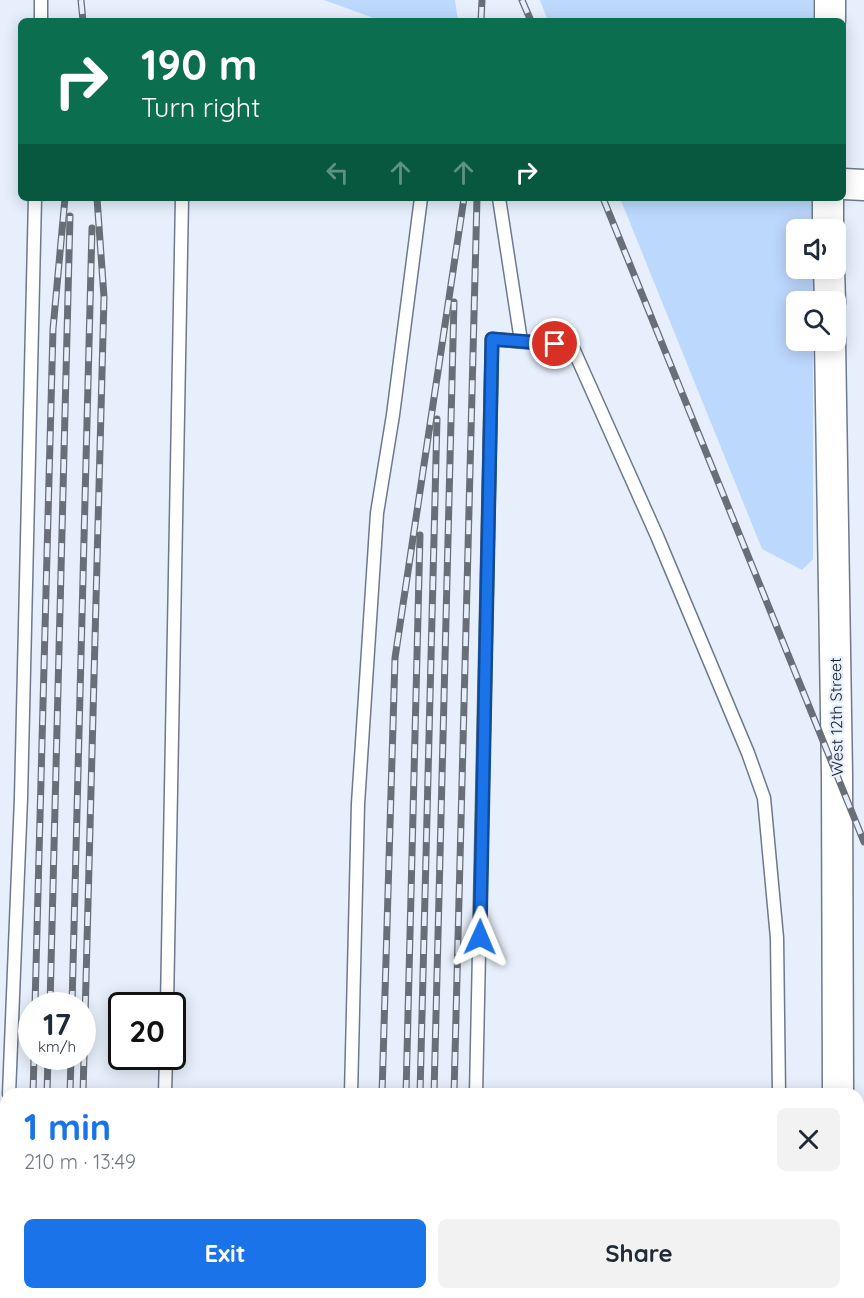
<!DOCTYPE html>
<meta charset="utf-8">
<style>
body{margin:0;font-family:Quicksand,sans-serif;background:#f2f2f3;color:#1f2937;height:100vh;display:flex;flex-direction:column;font-size:22px;white-space:nowrap}
*{box-sizing:border-box;margin:0}
p{font-size:20px;color:#747a83}
.icon{flex:none;width:33px;height:33px;fill:none;stroke:currentColor;stroke-width:2;stroke-linecap:round;stroke-linejoin:round}
.map{position:relative;flex:1;overflow:hidden}
.details{position:absolute;left:0px;top:1088px;width:864px;height:212px;display:flex;flex-direction:column;background:#fff;border-radius:18px 18px 0 0;box-shadow:0 3px 15px #0003}
.details>*{flex:none}
.guide{position:absolute;left:18px;top:18px;width:828px;height:183px;border-radius:9px;box-shadow:0 3px 15px #0003;background:#0b6e4f;color:#fff;overflow:hidden}
.buttons{position:absolute;left:786px;top:219px;display:grid;gap:12px}
.buttons a{display:grid;place-items:center;width:60px;height:60px;border-radius:9px;background:#fff;box-shadow:0 3px 15px #0003;font-size:30px}
.speed{position:absolute;left:18px;top:992px;display:flex;gap:12px;font-size:30px;font-weight:700;text-align:center}
.speed>*{display:grid;place-content:center;width:78px;height:78px;border-radius:50%;background:#fff;box-shadow:0 3px 15px #0003;line-height:1}
.speed small{font-size:15px;font-weight:400}
.speed .limit{border:3px solid #111;border-radius:9px;background:#fff;color:#111}
.pin{position:absolute;display:grid;place-items:center;width:51px;height:51px;color:#fff;margin:-26px;border:3px solid #fff;border-radius:50%;box-shadow:0 2px 6px #0007}
.me{position:absolute;width:66px;margin:-33px;rotate:1deg;stroke-linejoin:round;filter:drop-shadow(0 0 4px #0008)}
.turn{display:flex;align-items:center;gap:21px;height:126px;padding:0 24px;font-size:27px}
.turn .icon{width:78px;height:78px;stroke-width:2.5}
.turn b{display:block;font-size:42px;line-height:51px}
.lanes{display:flex;align-items:center;height:57px;padding:0 24px;background:#0003;justify-content:center;gap:30px;direction:ltr}
.lanes .off{opacity:.35}
.round{display:grid;place-items:center;flex:none;width:63px;height:63px;border-radius:9px;background:#f2f2f3}
.head{display:flex;align-items:center;justify-content:space-between;height:102px;padding:0 24px}
h1{font-size:36px;font-weight:800;line-height:45px;color:#1a73e8}
.action{display:flex;gap:12px;margin-top:auto;padding:12px 24px}
.action a{flex:1;height:69px;border-radius:9px;background:#1a73e8;color:#fff;font-size:24px;font-weight:800;line-height:69px;text-align:center}
.action a+a{background:#f2f2f3;color:#1f2937}
.map>svg:first-child{display:block}
.green{fill:#bdd8fd}
.lines{fill:none;stroke-linecap:round;stroke-linejoin:round}
.service-casing{stroke:#6c7a8c;stroke-width:15}
.tertiary-casing{stroke:#6c7a8c;stroke-width:33}
.service{stroke:#fff;stroke-width:12}
.tertiary{stroke:#fff;stroke-width:30}
.rail-casing{stroke:#686f78;stroke-width:7}
.rail{stroke:#e6effb;stroke-width:4.5;stroke-dasharray:14;stroke-linecap:butt}
.route-casing{stroke:#114b97;stroke-width:15}
.route{stroke:#1a73e8;stroke-width:10}
.labels{text-anchor:middle;stroke-width:4.5;stroke-linejoin:round;paint-order:stroke}
.street-label{font-size:16px;fill:#171c24;stroke:#e6effb}
</style>
<div class="map">
<svg width="864" height="1298" viewBox="0 0 864 1298">
<rect width="100%" height="100%" fill="#e6effb"/>
<g class="green">
<polygon points="324,0 455,0 458,21 382,21"/>
<polygon points="540,0 813,0 813,21 548,21"/>
<polygon points="620,198 813,198 813,229 796,230 796,268 813,269 813,301 796,302 796,340 813,341 813,559 802,570 762,549"/>
</g>
<g class="lines">
<g class="service-casing">
<g id="service">
<polyline points="41,21 41,0"/>
<polyline points="499,198 521,341"/>
<polyline points="167,1005 182,198"/>
<polyline points="9,1094 21,798 35,198"/>
<polyline points="165,1094 166,1056"/>
<polyline points="351,1094 358,804 377,513 393,415 421,198"/>
<polyline points="476,1094 492,339 572,346 657,536 748,753 764,798 777,938 779,1094"/>
<polyline points="1,1298 6,1181"/>
<polyline points="161,1298 161,1293"/>
<polyline points="345,1298 345,1293"/>
<polyline points="472,1298 472,1293"/>
<polyline points="780,1298 780,1293"/>
</g>
</g>
<g class="tertiary-casing">
<g id="tertiary">
<polyline points="830,21 830,0"/>
<polyline points="843,184 864,185"/>
<polyline points="828,198 828,230"/>
<polyline points="829,268 830,302"/>
<polyline points="830,340 837,775 838,1094"/>
<polyline points="837,1298 837,1293"/>
</g>
</g>
<use href="#service" class="service"/>
<use href="#tertiary" class="tertiary"/>
<g class="rail-casing">
<g id="rail">
<polyline points="81,0 83,21"/>
<polyline points="522,0 531,21"/>
<polyline points="481,21 482,0"/>
<polyline points="603,198 864,842"/>
<polyline points="35,1005 53,329 65,198"/>
<polyline points="50,1005 70,216"/>
<polyline points="72,1005 92,228"/>
<polyline points="33,1094 34,1056"/>
<polyline points="47,1094 48,1056"/>
<polyline points="70,1094 71,1056"/>
<polyline points="83,1094 104,297 97,198"/>
<polyline points="382,1094 395,658 464,198"/>
<polyline points="406,1094 420,535"/>
<polyline points="420,1094 437,419"/>
<polyline points="434,1094 454,302"/>
<polyline points="454,1094 477,198"/>
<polyline points="28,1298 28,1293"/>
<polyline points="42,1298 42,1293"/>
<polyline points="65,1298 65,1293"/>
<polyline points="78,1298 78,1293"/>
<polyline points="377,1298 377,1293"/>
<polyline points="400,1298 400,1293"/>
<polyline points="415,1298 415,1293"/>
<polyline points="429,1298 429,1293"/>
<polyline points="449,1298 449,1293"/>
</g>
</g>
<use href="#rail" class="rail"/>
</g>
<g class="lines">
<g class="route-casing">
<polyline id="route" points="480,937 492,339 555,344"/>
</g>
<use href="#route" class="route"/>
</g>
<g class="labels">
<g class="street-label">
<text transform="translate(836 717) rotate(-91)" y="6">West 12th Street</text>
</g>
</g>
</svg>
<div class="buttons">
<a><svg class="icon" aria-label="sound" viewBox="0 0 24 24"><path d="M4 9h4l5-4v14l-5-4H4zM17 9q2 3 0 6"/></svg></a>
<a><svg class="icon" aria-label="search" viewBox="0 0 24 24"><circle cx="10" cy="10" r="6"/><path d="M15 15l6 6"/></svg></a>
</div>
<div class="speed"><div>17<small>km/h</small></div><div class="limit">20</div></div>
<div class="pin" style="left:555px;top:344px;background:#d93025"><svg class="icon" aria-label="arrive" viewBox="0 0 24 24"><path d="M6 21V4h12l-3 4 3 4H6"/></svg></div>
<svg class="me" style="left:480px;top:937px" viewBox="-20 -20 40 40"><path d="M0-17L14 15 0 8-14 15z" fill="#1a73e8" stroke="#fff" stroke-width="4"/></svg>
<div class="guide">
<div class="turn"><svg class="icon" aria-label="right" viewBox="0 0 24 24"><path d="M7 20v-9h11M14 6l5 5-5 5"/></svg><div><b>190 m</b>Turn right</div></div>
<div class="lanes"><svg class="icon off" aria-label="left" viewBox="0 0 24 24"><path d="M17 20v-9H6M10 6l-5 5 5 5"/></svg><svg class="icon off" aria-label="ahead" viewBox="0 0 24 24"><path d="M12 20V5M6 11l6-6 6 6"/></svg><svg class="icon off" aria-label="ahead" viewBox="0 0 24 24"><path d="M12 20V5M6 11l6-6 6 6"/></svg><svg class="icon" aria-label="right" viewBox="0 0 24 24"><path d="M7 20v-9h11M14 6l5 5-5 5"/></svg></div>
</div>
<section class="details">
<div class="head"><div><h1>1 min</h1><p>210 m · 13:49</p></div><a class="round"><svg class="icon" aria-label="close" viewBox="0 0 24 24"><path d="M6 6l12 12M18 6L6 18"/></svg></a></div>
<div class="action"><a>Exit</a><a>Share</a></div>
</section>
</div>
